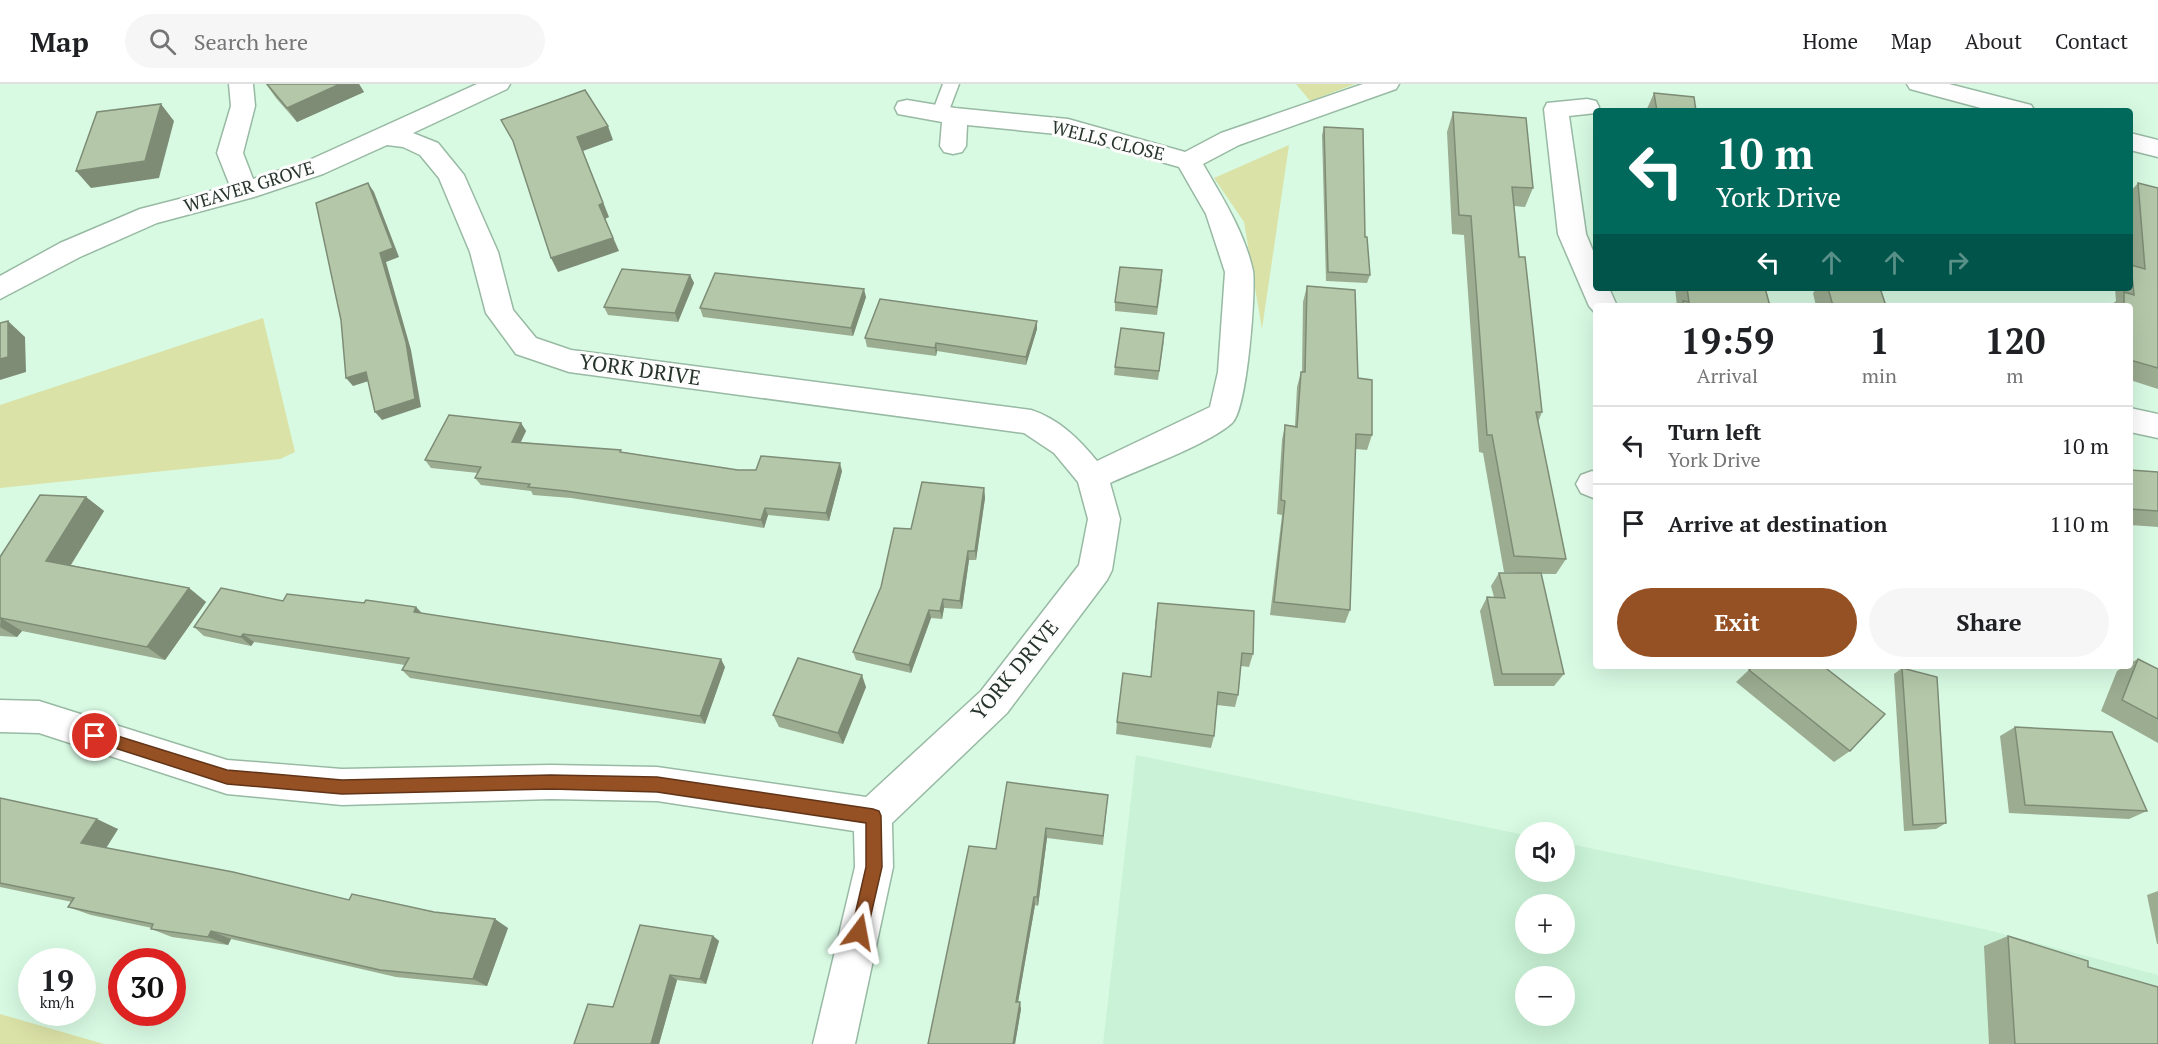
<!DOCTYPE html>
<meta charset="utf-8">
<style>
body{margin:0;font-family:"PT Serif",serif;background:#f6f6f6;color:#202124;height:100vh;display:flex;flex-direction:column;font-size:22px;white-space:nowrap}
*{box-sizing:border-box;margin:0}
p{font-size:20px;color:#757577}
.icon{flex:none;width:33px;height:33px;fill:none;stroke:currentColor;stroke-width:2;stroke-linecap:round;stroke-linejoin:round}
.map{position:relative;flex:1;overflow:hidden}
.drawer{position:absolute;left:1593px;top:219px;width:540px;height:366px;display:flex;flex-direction:column;background:#fff;border-radius:6px;box-shadow:0 6px 24px #0002}
.drawer>*{flex:none}
.banner{position:absolute;left:1593px;top:24px;width:540px;height:183px;border-radius:6px;box-shadow:0 6px 24px #0002;background:#00695c;color:#fff;overflow:hidden}
.buttons{position:absolute;left:1515px;top:738px;display:grid;gap:12px}
.buttons a{display:grid;place-items:center;width:60px;height:60px;border-radius:50%;background:#fff;box-shadow:0 6px 24px #0002;font-size:30px}
.speed{position:absolute;left:18px;top:864px;display:flex;gap:12px;font-size:30px;font-weight:700;text-align:center}
.speed>*{display:grid;place-content:center;width:78px;height:78px;border-radius:50%;background:#fff;box-shadow:0 6px 24px #0002;line-height:1}
.speed small{font-size:15px;font-weight:400}
.speed .limit{border:9px solid #d22;background:#fff;color:#111}
.pin{position:absolute;display:grid;place-items:center;width:51px;height:51px;color:#fff;margin:-26px;border:3px solid #fff;border-radius:50%;box-shadow:0 2px 6px #0007}
.me{position:absolute;width:66px;margin:-33px;rotate:13deg;stroke-linejoin:round;filter:drop-shadow(0 0 4px #0008)}
.turn{display:flex;align-items:center;gap:21px;height:126px;padding:0 24px;font-size:27px}
.turn .icon{width:78px;height:78px;stroke-width:2.5}
.turn b{display:block;font-size:42px;line-height:51px}
.lanes{display:flex;align-items:center;height:57px;padding:0 24px;background:#0003;justify-content:center;gap:30px;direction:ltr}
.lanes .off{opacity:.35}
.eta{display:flex;justify-content:space-evenly;align-items:center;height:102px;text-align:center}
.eta b{font-size:36px;font-weight:800;line-height:42px}
.cta{display:flex;gap:12px;margin-top:auto;padding:12px 24px}
.cta a{flex:1;height:69px;border-radius:36px;background:#955024;color:#fff;font-size:24px;font-weight:800;line-height:69px;text-align:center}
.cta a+a{background:#f6f6f6;color:#202124}
ul{padding:0;list-style:none}
li{display:flex;align-items:center;gap:18px;height:78px;padding:0 24px;border-top:2px solid #e0e0e0}
li div{flex:1}
li b{display:block;font-size:22px}
li em{font-style:normal}
header{display:flex;align-items:center;gap:36px;box-sizing:border-box;height:84px;padding:0 30px;background:#fff;border-bottom:2px solid #e0e0e0}
header strong{font-size:28px}
nav{display:flex;gap:33px;margin-inline-start:auto;font-size:21px}
.search{width:420px;height:54px;background:#f6f6f6;display:flex;align-items:center;gap:15px;box-sizing:border-box;padding:0 21px;border-radius:33px;color:#757577;font-size:22px}
.map>svg:first-child{display:block}
.built{fill:#c9f2d6;fill-rule:evenodd}
.green{fill:#dbe2a7}
.lines{fill:none;stroke-linecap:round;stroke-linejoin:round}
.service-casing{stroke:#98b9a3;stroke-width:3}
.minor-casing{stroke:#98b9a3;stroke-width:3}
.primary-casing{stroke:#98b9a3;stroke-width:3}
.service{fill:#fff;fill-rule:evenodd}
.minor{fill:#fff;fill-rule:evenodd}
.primary{fill:#fff;fill-rule:evenodd}
.wall{fill:#9bac91}
.shaded-wall{fill:#7e8c76}
.building{fill:#b4c8a9;stroke:#7e8c76;stroke-width:1.5}
.route{fill:#955024;stroke:#613417;stroke-width:1.5}
.labels{text-anchor:middle;stroke-width:6;stroke-linejoin:round;paint-order:stroke}
.far-street-label{font-size:18px;fill:#27342c;stroke:#fdfdfd}
.street-label{font-size:21px;fill:#27342c;stroke:#fdfdfd}
</style>
<header>
<strong>Map</strong>
<div class="search"><svg class="icon" aria-label="search" viewBox="0 0 24 24"><circle cx="10" cy="10" r="6"/><path d="M15 15l6 6"/></svg>Search here</div>
<nav><a>Home</a><a>Map</a><a>About</a><a>Contact</a></nav>
</header>
<div class="map">
<svg width="2158" height="960" viewBox="0 0 2158 960">
<rect width="100%" height="100%" fill="#d8fae3"/>
<path class="built" d="M1136,671l389,80 1,37h38l1,-29 419,86 174,46v69h-1055zM1526,820h38v40h-38zM1526,892h38v40h-38z"/>
<g class="green">
<polygon points="1296,0 1355,0 1310,17"/>
<polygon points="1289,61 1262,245 1244,138 1214,94"/>
<polygon points="263,234 295,368 280,375 0,404 0,321"/>
<polygon points="0,930 104,960 0,960"/>
</g>
<g class="lines">
<g class="service-casing">
<polygon id="service" points="943,0 959,0 948,29 940,34 932,29"/>
</g>
<g class="minor-casing">
<g id="minor">
<path d="M229,0h24l2,22 -12,47 10,26 52,-17 172,-78h33l-3,5 -94,44 25,10 26,32 34,77 15,58 23,28 35,12 460,60c28,9 48,29 66,51l113,-54 8,-35 7,-100 -19,-58 -27,-47 -112,-32 -100,-10 -1,21 -4,6 -9,2 -9,-2 -4,-6 2,-24 -44,-8 -3,-6 3,-6 9,-2 48,8 113,11 117,33 36,-19 142,-49h36l-3,5 -157,56 -36,19c19,33 42,69 50,107 3,21 -6,140 -21,152 -25,22 -90,45 -122,60l10,36 -8,51 -5,10 -100,133 -115,110 1,44 -38,177h-42l42,-177 -1,-36 -197,-30 -106,-2 -209,6 -115,-11 -188,-61 -39,-1v-32l39,1 188,59 115,9 209,-4 106,2 209,30 115,-106 98,-126 9,-46 -10,-37 -24,-29 -30,-20 -455,-61 -53,-18 -30,-41 -16,-61 -31,-74 -19,-23 -17,-8 -16,-2 -64,29 -69,23 -97,26 -77,34 -80,42v-23l60,-33 80,-34 90,-23 -13,-33 14,-47z"/>
<polygon points="1587,15 1596,17 1599,23 1596,29 1569,32 1586,150 1596,174 1596,204 1609,204 1617,222 1596,222 1596,230 1589,222 1558,150 1544,25 1547,19"/>
<polygon points="2130,324 2158,330 2158,354 2130,348"/>
<polygon points="1592,387 1596,389 1596,415 1581,409 1576,400 1581,391"/>
</g>
</g>
<g class="primary-casing">
<g id="primary">
<polygon points="1907,0 1949,0 2031,21 2035,27 1992,27 1910,5"/>
<polygon points="2130,49 2158,56 2158,73 2130,66"/>
</g>
</g>
<use href="#service" class="service"/>
<use href="#minor" class="minor"/>
<use href="#primary" class="primary"/>
</g>
<g class="wall">
<polygon points="266,0 359,0 364,8 297,38 276,14"/>
<polygon points="1654,9 1696,27 1646,27"/>
<polygon points="1453,28 1533,104 1525,123 1514,122 1519,173 1542,328 1538,338 1566,475 1556,490 1541,490 1564,590 1554,602 1494,602 1480,527 1487,513 1494,513 1491,502 1499,489 1529,489 1504,488 1483,369 1479,368 1464,151 1452,150 1447,48"/>
<polygon points="1324,43 1365,153 1370,191 1367,199 1326,197 1322,51"/>
<polygon points="2138,99 2158,104 2158,305 2130,296 2130,222 2110,222 2116,217 2115,204 2130,204 2130,108"/>
<polygon points="690,191 694,199 678,238 608,231 604,223"/>
<polygon points="1162,195 1157,231 1115,227 1115,218"/>
<polygon points="1307,202 1358,294 1372,351 1367,366 1355,365 1350,526 1345,539 1270,531 1282,431 1277,430 1282,356 1285,341 1295,342 1297,303 1301,288 1302,288 1303,218"/>
<polygon points="1675,204 1765,204 1770,222 1677,222"/>
<polygon points="1817,204 1880,204 1886,222 1816,222 1813,209"/>
<polygon points="866,213 853,252 703,233 700,224"/>
<polygon points="1037,245 1026,281 937,267 936,272 867,263 865,254"/>
<polygon points="1164,257 1158,296 1114,291 1115,283"/>
<polygon points="521,339 526,347 521,358 623,368 738,386 842,387 829,437 768,431 764,444 571,414 533,411 531,407 481,401 475,394 478,389 431,384 425,376"/>
<polygon points="2130,386 2158,388 2158,443 2130,441"/>
<polygon points="984,404 985,414 976,476 969,476 962,525 944,524 942,535 931,534 911,589 856,576 853,568 911,445"/>
<polygon points="86,413 104,427 71,481 189,504 206,518 165,576 22,547 17,553 0,552 0,473"/>
<polygon points="283,517 416,523 422,529 725,583 705,640 410,594 402,586 405,581 254,558 251,562 204,552 194,543"/>
<polygon points="1156,532 1253,570 1249,583 1241,582 1238,611 1235,623 1217,621 1214,652 1211,664 1116,650 1117,638 1151,593"/>
<polygon points="2138,575 2158,585 2158,659 2101,627 2117,587 2125,582 2130,582 2130,579"/>
<polygon points="1753,582 1850,667 1834,678 1736,598"/>
<polygon points="1902,584 1946,739 1936,745 1904,747 1894,590"/>
<polygon points="866,603 843,660 779,643 773,631"/>
<polygon points="2015,643 2147,727 2129,735 2009,729 2000,652"/>
<polygon points="1108,711 1103,761 1047,754 1038,822 1035,821 1018,918 1021,925 1015,960 996,765"/>
<polygon points="0,714 118,745 106,764 349,816 434,828 508,844 487,902 396,893 231,855 228,861 172,853 151,845 152,844 91,831 68,823 72,818 0,803"/>
<polygon points="2158,807 2158,860 2157,860 2147,811"/>
<polygon points="713,852 719,857 706,900 677,896 659,960 574,960 613,923"/>
<polygon points="2008,852 2088,883 2158,960 1989,960 1984,862"/>
</g>
<g class="shaded-wall">
<polygon points="340,0 359,0 364,8 297,38 287,24"/>
<polygon points="161,20 174,37 159,94 91,104 76,87"/>
<polygon points="608,42 613,56 583,67 609,133 605,135 619,167 558,188 551,174 599,121 577,53"/>
<polygon points="368,99 374,108 399,173 386,178 411,266 421,323 382,336 375,328 380,169"/>
<polygon points="690,191 694,199 678,238 675,229"/>
<polygon points="864,205 866,213 853,252 851,244"/>
<polygon points="8,237 25,253 26,288 0,296 0,275"/>
<polygon points="1037,237 1037,245 1026,281 1026,273"/>
<polygon points="936,259 937,267 936,272 935,264"/>
<polygon points="366,288 372,296 353,302 346,294"/>
<polygon points="521,339 526,347 517,365 512,358"/>
<polygon points="840,379 842,387 829,437 826,429"/>
<polygon points="984,404 985,414 976,476 975,467"/>
<polygon points="86,413 104,427 65,490 46,477"/>
<polygon points="765,424 768,431 764,444 761,436"/>
<polygon points="968,467 969,476 962,525 960,517"/>
<polygon points="189,504 206,518 165,576 147,563"/>
<polygon points="943,515 944,524 942,535 940,527"/>
<polygon points="416,523 424,532 414,528"/>
<polygon points="929,526 931,534 911,589 909,581"/>
<polygon points="1,534 22,547 17,553 0,543"/>
<polygon points="243,550 254,558 251,562 241,553"/>
<polygon points="721,575 725,583 705,640 700,632"/>
<polygon points="862,591 866,603 843,660 838,649"/>
<polygon points="97,735 118,745 103,769 81,759"/>
<polygon points="1046,744 1047,754 1038,822 1037,813"/>
<polygon points="1034,813 1035,821 1017,924 1016,918"/>
<polygon points="495,835 508,844 487,902 473,895"/>
<polygon points="211,847 231,855 228,861 208,853"/>
<polygon points="713,852 719,857 706,900 700,895"/>
<polygon points="670,891 677,896 659,960 651,960"/>
<polygon points="1020,918 1021,925 1015,960 1013,960"/>
</g>
<g class="building">
<polygon points="267,0 340,0 287,24"/>
<polygon points="585,6 608,42 577,53 603,119 599,121 613,154 551,174 513,57 501,36"/>
<polygon points="1654,9 1694,13 1696,27 1657,27"/>
<polygon points="161,20 145,77 76,87 97,28"/>
<polygon points="1453,28 1526,34 1533,104 1512,103 1519,173 1525,173 1542,328 1536,328 1566,475 1514,472 1492,351 1487,351 1471,132 1459,131"/>
<polygon points="1324,43 1363,45 1365,153 1367,153 1370,191 1328,188"/>
<polygon points="368,99 393,164 380,169 406,258 415,315 375,328 366,288 346,294 341,236 316,119"/>
<polygon points="2138,99 2158,104 2158,284 2130,276 2130,222 2124,222 2124,208 2134,211 2131,181 2145,185"/>
<polygon points="1120,183 1162,186 1157,223 1115,218"/>
<polygon points="622,185 690,191 675,229 604,223"/>
<polygon points="715,189 864,205 851,244 700,224"/>
<polygon points="1307,202 1355,206 1358,294 1372,296 1372,351 1356,350 1350,526 1274,518 1285,417 1281,416 1285,341 1297,343 1301,288 1305,288"/>
<polygon points="1687,204 1765,204 1770,222 1684,222 1683,217 1689,218"/>
<polygon points="1828,204 1880,204 1886,222 1833,222"/>
<polygon points="880,215 1037,237 1026,273 936,259 935,264 865,254"/>
<polygon points="8,237 8,273 0,275 0,239"/>
<polygon points="1121,244 1164,249 1159,287 1115,283"/>
<polygon points="449,331 521,339 512,358 621,366 620,368 738,386 756,386 761,372 840,379 826,429 765,424 761,436 566,407 528,403 530,400 475,394 481,383 425,376"/>
<polygon points="2130,386 2158,388 2158,427 2130,425"/>
<polygon points="922,398 984,404 975,467 968,467 960,517 943,515 940,527 929,526 909,581 853,568 881,503 894,444 911,445"/>
<polygon points="40,411 86,413 46,477 189,504 147,563 1,534 0,535 0,473"/>
<polygon points="1499,489 1541,489 1564,590 1502,590 1487,513 1505,514"/>
<polygon points="221,504 283,517 287,510 364,519 366,516 416,523 414,528 721,575 700,632 402,586 409,574 243,550 241,553 194,543"/>
<polygon points="1158,519 1254,527 1253,570 1242,569 1238,611 1218,608 1214,652 1117,638 1123,589 1151,593"/>
<polygon points="798,574 862,591 838,649 773,631"/>
<polygon points="2138,575 2158,585 2158,635 2122,616"/>
<polygon points="1753,582 1823,582 1885,630 1850,667 1749,586"/>
<polygon points="1902,584 1937,593 1946,739 1913,741"/>
<polygon points="2015,643 2112,648 2147,727 2025,721"/>
<polygon points="1007,698 1108,711 1103,752 1046,744 1037,813 1034,813 1016,918 1020,918 1013,960 928,960 969,762 996,765"/>
<polygon points="0,714 97,735 81,759 233,788 349,816 352,810 434,828 495,835 473,895 380,886 211,847 208,853 151,845 153,840 68,823 74,814 0,799"/>
<polygon points="640,841 713,852 700,895 670,891 651,960 574,960 588,920 613,923"/>
<polygon points="2008,852 2088,877 2088,883 2158,903 2158,960 2015,960"/>
</g>
<polygon class="route" points="95,645 227,686 342,696 551,691 657,693 873,725 879,727 881,732 882,783 867,848 865,854 859,856 853,854 851,848 866,783 866,739 657,708 551,705 342,710 227,700 90,656 87,652 90,647"/>
<g class="labels">
<g class="far-street-label">
<text transform="translate(1108 57) rotate(14)" y="6">WELLS CLOSE</text>
<text transform="translate(249 103) rotate(-17)" y="6">WEAVER GROVE</text>
</g>
<g class="street-label">
<text transform="translate(640 286) rotate(8)" y="7">YORK DRIVE</text>
<text transform="translate(1015 586) rotate(-50)" y="7">YORK DRIVE</text>
</g>
</g>
</svg>
<div class="buttons">
<a><svg class="icon" aria-label="sound" viewBox="0 0 24 24"><path d="M4 9h4l5-4v14l-5-4H4zM17 9q2 3 0 6"/></svg></a>
<a>+</a>
<a>−</a>
</div>
<div class="speed"><div>19<small>km/h</small></div><div class="limit">30</div></div>
<div class="pin" style="left:95px;top:652px;background:#d93025"><svg class="icon" aria-label="arrive" viewBox="0 0 24 24"><path d="M6 21V4h12l-3 4 3 4H6"/></svg></div>
<svg class="me" style="left:859px;top:848px" viewBox="-20 -20 40 40"><path d="M0-17L14 15 0 8-14 15z" fill="#955024" stroke="#fff" stroke-width="4"/></svg>
<div class="banner">
<div class="turn"><svg class="icon" aria-label="left" viewBox="0 0 24 24"><path d="M17 20v-9H6M10 6l-5 5 5 5"/></svg><div><b>10 m</b>York Drive</div></div>
<div class="lanes"><svg class="icon" aria-label="left" viewBox="0 0 24 24"><path d="M17 20v-9H6M10 6l-5 5 5 5"/></svg><svg class="icon off" aria-label="ahead" viewBox="0 0 24 24"><path d="M12 20V5M6 11l6-6 6 6"/></svg><svg class="icon off" aria-label="ahead" viewBox="0 0 24 24"><path d="M12 20V5M6 11l6-6 6 6"/></svg><svg class="icon off" aria-label="right" viewBox="0 0 24 24"><path d="M7 20v-9h11M14 6l5 5-5 5"/></svg></div>
</div>
<section class="drawer">
<div class="eta">
<div><b>19:59</b><p>Arrival</p></div>
<div><b>1</b><p>min</p></div>
<div><b>120</b><p>m</p></div>
</div>
<ul>
<li><svg class="icon" aria-label="left" viewBox="0 0 24 24"><path d="M17 20v-9H6M10 6l-5 5 5 5"/></svg><div><b>Turn left</b><p>York Drive</p></div><em>10 m</em></li>
<li><svg class="icon" aria-label="arrive" viewBox="0 0 24 24"><path d="M6 21V4h12l-3 4 3 4H6"/></svg><div><b>Arrive at destination</b></div><em>110 m</em></li>
</ul>
<div class="cta"><a>Exit</a><a>Share</a></div>
</section>
</div>
